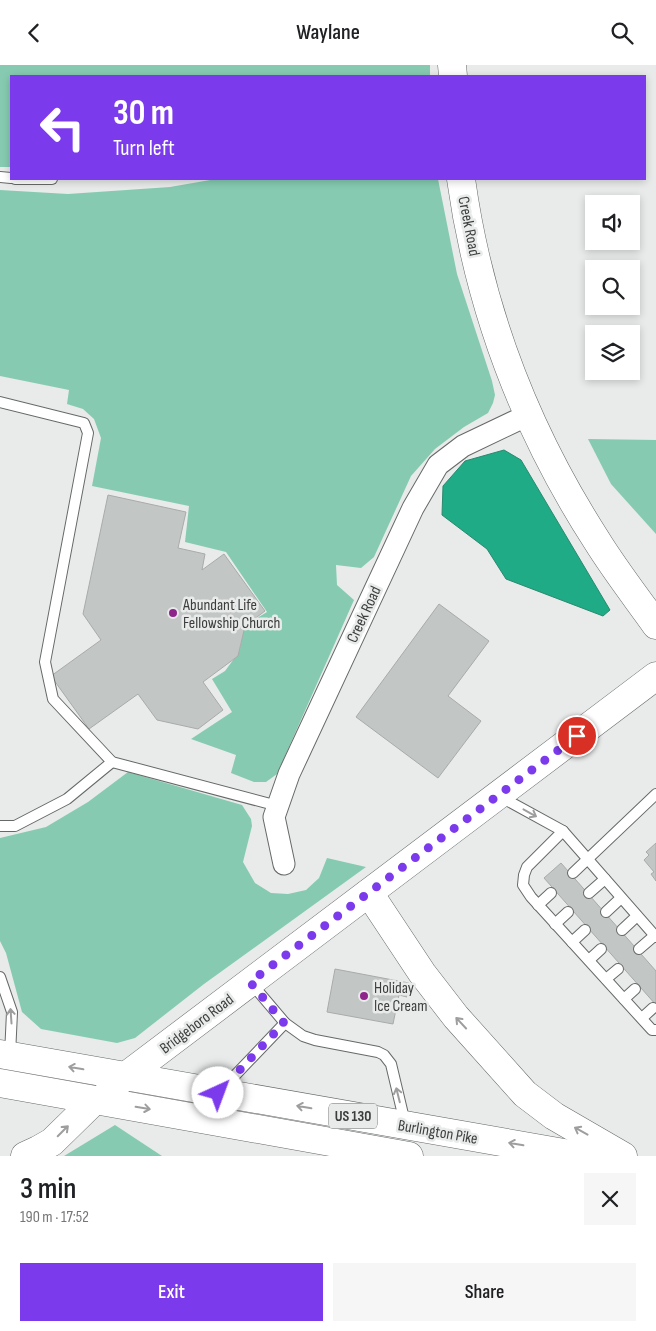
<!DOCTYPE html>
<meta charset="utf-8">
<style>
body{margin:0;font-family:"Sofia Sans Condensed",sans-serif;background:#f6f6f6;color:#202124;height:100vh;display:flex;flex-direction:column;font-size:19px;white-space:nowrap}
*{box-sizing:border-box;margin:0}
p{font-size:16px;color:#757577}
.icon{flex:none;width:28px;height:28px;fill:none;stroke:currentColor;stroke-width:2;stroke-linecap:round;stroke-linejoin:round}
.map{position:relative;height:1091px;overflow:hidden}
.panel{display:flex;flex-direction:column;background:#fff;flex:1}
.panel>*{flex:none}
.top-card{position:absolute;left:10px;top:10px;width:636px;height:105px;border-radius:0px;box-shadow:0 2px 8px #0003;background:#7c3aed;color:#fff;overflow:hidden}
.controls{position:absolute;left:585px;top:130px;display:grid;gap:10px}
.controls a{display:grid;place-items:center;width:55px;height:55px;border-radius:0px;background:#fff;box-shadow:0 2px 8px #0003;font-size:25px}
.pin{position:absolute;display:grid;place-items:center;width:42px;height:42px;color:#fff;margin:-21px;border:2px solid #fff;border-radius:50%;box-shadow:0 1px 5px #0007}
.me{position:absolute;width:55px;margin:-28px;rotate:43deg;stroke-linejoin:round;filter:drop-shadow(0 0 4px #0008)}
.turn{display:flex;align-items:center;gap:18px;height:105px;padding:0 20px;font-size:22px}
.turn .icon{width:65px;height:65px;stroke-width:2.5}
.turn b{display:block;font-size:35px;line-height:42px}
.round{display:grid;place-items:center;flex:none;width:52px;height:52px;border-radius:0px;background:#f6f6f6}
.headline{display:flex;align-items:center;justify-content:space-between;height:85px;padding:0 20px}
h1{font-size:30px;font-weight:600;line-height:38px}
.primary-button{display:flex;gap:10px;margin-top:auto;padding:10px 20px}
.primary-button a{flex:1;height:58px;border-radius:0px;background:#7c3aed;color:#fff;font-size:20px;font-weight:600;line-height:58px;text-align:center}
.primary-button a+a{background:#f6f6f6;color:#202124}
header{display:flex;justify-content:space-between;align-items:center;height:65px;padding:0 20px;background:#fff;font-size:22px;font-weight:600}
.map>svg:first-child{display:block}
.green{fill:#86cbb1}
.water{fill:#1fab85;stroke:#288a6f}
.building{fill:#c2c6c4;stroke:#a8abaa}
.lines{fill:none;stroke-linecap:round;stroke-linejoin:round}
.lane-casing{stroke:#666968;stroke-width:12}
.street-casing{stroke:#666968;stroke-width:23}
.secondary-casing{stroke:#666968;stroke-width:29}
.highway-casing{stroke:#666968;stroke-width:29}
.lane{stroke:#fff;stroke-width:10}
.street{stroke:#fff;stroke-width:21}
.secondary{stroke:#fff;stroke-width:28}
.highway{stroke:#fff;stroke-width:28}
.oneway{stroke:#9e9e9e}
.route{stroke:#7c3aed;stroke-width:9;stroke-dasharray:0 16.2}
.poi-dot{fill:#8e258b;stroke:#e8ebea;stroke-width:2}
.labels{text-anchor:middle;stroke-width:5;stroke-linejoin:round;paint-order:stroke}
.shield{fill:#e8ebea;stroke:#707171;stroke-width:1}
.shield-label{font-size:15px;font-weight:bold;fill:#3c3d3d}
.street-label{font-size:16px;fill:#3c3d3d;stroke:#e8ebea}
.poi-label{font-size:16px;fill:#3c3d3d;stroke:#e8ebea;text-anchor:start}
</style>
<header><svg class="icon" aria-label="back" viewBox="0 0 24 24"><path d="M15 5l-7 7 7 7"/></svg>Waylane<svg class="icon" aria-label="search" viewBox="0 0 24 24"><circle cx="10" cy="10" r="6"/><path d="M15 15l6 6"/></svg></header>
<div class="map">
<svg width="656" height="1091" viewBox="0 0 656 1091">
<rect width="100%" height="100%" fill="#e8ebea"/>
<g class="green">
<polygon points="0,0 430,0 430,11 11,11 11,102 0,102"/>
<polygon points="216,114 438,114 457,209 492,316 495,330 493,338 488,348 464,362 435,384 411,411 374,492 361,503 336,500 337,520 354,535 277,709 266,717 254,717 231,708 236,690 191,674 232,647 212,614 225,606 239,587 245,560 267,547 226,487 185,477 189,441 92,421 101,373 94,354 83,344 67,339 69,325 0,311 0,125 68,129 170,122"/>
<polygon points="588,374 656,375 656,469 611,419"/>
<polygon points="128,707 242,740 251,754 252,761 243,797 255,818 271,828 288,829 306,825 319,813 327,793 366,802 204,919 135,973 117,978 41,964 22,947 6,888 0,876 0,773 46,762 88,737"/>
<polygon points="115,1060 162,1091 64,1091"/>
</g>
<polygon class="water" points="504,385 521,395 610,545 603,551 506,514 487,484 442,450 443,421 465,396"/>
<g class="building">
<polygon points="108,430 186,447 178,483 205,489 202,505 224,489 265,546 245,561 238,591 203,617 223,645 198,664 157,655 138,629 89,664 51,611 101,575 83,549"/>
<polygon points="439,539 489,576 448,631 481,656 438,713 356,652"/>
<polygon points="656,778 656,816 651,809 654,807 644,795 649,790 646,787"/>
<polygon points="561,798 656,906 656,940 544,813"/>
<polygon points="335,904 409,918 407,932 399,930 393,959 327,947"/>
</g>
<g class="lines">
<g class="lane-casing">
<g id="lane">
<polyline points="0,112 11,113"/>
<polyline points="15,114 52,114"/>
<polyline points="0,337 84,358 88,368 45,597 53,634 112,697 278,741"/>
<polyline points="501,732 563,766 656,872"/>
<polyline points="0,761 15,761 67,734 112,697"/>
<polyline points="563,766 527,802 524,810 523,820 531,832 652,965 656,965"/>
<polyline points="573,808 656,729"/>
<polyline points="589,828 605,814"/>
<polyline points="538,840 551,828"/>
<polyline points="606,847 621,833"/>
<polyline points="555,859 568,847"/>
<polyline points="622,865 637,851"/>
<polyline points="572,877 585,865"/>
<polyline points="639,884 654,871"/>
<polyline points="589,895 601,884"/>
<polyline points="0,912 12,947 10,990"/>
<polyline points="606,914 618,904"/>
<polyline points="251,918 285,958 303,971 315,975 378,987 384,990 391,999 405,1058"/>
<polyline points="624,934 635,924"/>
<polyline points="642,953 653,943"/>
<polyline points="222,1024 285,958"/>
</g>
</g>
<g class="street-casing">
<polyline id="street" points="284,799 274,752 289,709 413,443 438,400 463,381 528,350"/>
</g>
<g class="secondary-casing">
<g id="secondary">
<polyline points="452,0 453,11"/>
<path d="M461,114c18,129 65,252 136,362 18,29 39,56 59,84"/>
<polyline points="110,1023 656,611"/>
</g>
</g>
<g class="highway-casing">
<g id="highway">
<polyline points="369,828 422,908 456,952 525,1029 554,1051 623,1091"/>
<polyline points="0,989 581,1091"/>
<polyline points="0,1018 409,1091"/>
<polyline points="25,1091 38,1085 52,1077 95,1035"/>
</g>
</g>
<use href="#lane" class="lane"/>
<use href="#street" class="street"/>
<use href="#secondary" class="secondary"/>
<use href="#highway" class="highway"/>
</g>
<defs><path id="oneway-shaft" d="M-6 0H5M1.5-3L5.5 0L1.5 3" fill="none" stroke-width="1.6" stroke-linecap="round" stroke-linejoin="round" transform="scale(1.25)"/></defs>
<g class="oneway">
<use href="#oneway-shaft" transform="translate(530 748) rotate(29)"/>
<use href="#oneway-shaft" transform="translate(11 951) rotate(-94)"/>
<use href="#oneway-shaft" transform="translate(461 958) rotate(-133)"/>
<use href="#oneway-shaft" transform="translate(76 1003) rotate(-170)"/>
<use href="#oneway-shaft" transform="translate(398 1030) rotate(-104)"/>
<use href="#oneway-shaft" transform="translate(304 1042) rotate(-170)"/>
<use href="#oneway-shaft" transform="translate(143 1043) rotate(9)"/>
<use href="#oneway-shaft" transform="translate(63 1066) rotate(-45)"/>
<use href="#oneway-shaft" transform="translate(581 1066) rotate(-151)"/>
<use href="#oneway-shaft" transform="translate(516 1079) rotate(-170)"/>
</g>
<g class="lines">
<polyline class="route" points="218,1028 284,958 250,917 577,671"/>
</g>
<g class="poi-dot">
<circle cx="173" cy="548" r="5"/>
<circle cx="364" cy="931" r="5"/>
</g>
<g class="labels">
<rect class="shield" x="329" y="1038.5" width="48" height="25" rx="4"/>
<g class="shield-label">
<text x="353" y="1056">US 130</text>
</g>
<g class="street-label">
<text transform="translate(470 161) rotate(79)" y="6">Creek Road</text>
<text transform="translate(363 549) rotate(-65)" y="6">Creek Road</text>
<text transform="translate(196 958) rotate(-37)" y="6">Bridgeboro Road</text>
<text transform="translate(438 1066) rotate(10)" y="6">Burlington Pike</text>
</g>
<g class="poi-label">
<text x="183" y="545">Abundant Life<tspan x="183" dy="18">Fellowship Church</tspan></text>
<text x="374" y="928">Holiday<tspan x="374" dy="18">Ice Cream</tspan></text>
</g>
</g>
</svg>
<div class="controls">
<a><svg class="icon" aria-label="sound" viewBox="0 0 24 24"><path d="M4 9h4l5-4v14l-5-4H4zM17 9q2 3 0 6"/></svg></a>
<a><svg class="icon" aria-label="search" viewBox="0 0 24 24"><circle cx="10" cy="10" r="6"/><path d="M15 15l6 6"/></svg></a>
<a><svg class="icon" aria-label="layers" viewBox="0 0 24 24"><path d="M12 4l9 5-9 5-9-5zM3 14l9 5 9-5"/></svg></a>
</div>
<div class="pin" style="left:577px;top:671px;background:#d93025"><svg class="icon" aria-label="arrive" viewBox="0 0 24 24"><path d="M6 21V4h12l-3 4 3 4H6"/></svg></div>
<svg class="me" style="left:218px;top:1028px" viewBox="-20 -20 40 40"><circle r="19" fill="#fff"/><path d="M0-13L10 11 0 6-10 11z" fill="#7c3aed"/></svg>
<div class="top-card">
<div class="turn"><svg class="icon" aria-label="left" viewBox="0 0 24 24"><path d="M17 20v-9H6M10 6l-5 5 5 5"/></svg><div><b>30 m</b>Turn left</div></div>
</div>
</div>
<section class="panel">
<div class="headline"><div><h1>3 min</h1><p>190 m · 17:52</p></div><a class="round"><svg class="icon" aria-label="close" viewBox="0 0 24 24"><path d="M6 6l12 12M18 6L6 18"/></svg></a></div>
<div class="primary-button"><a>Exit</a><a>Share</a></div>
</section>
